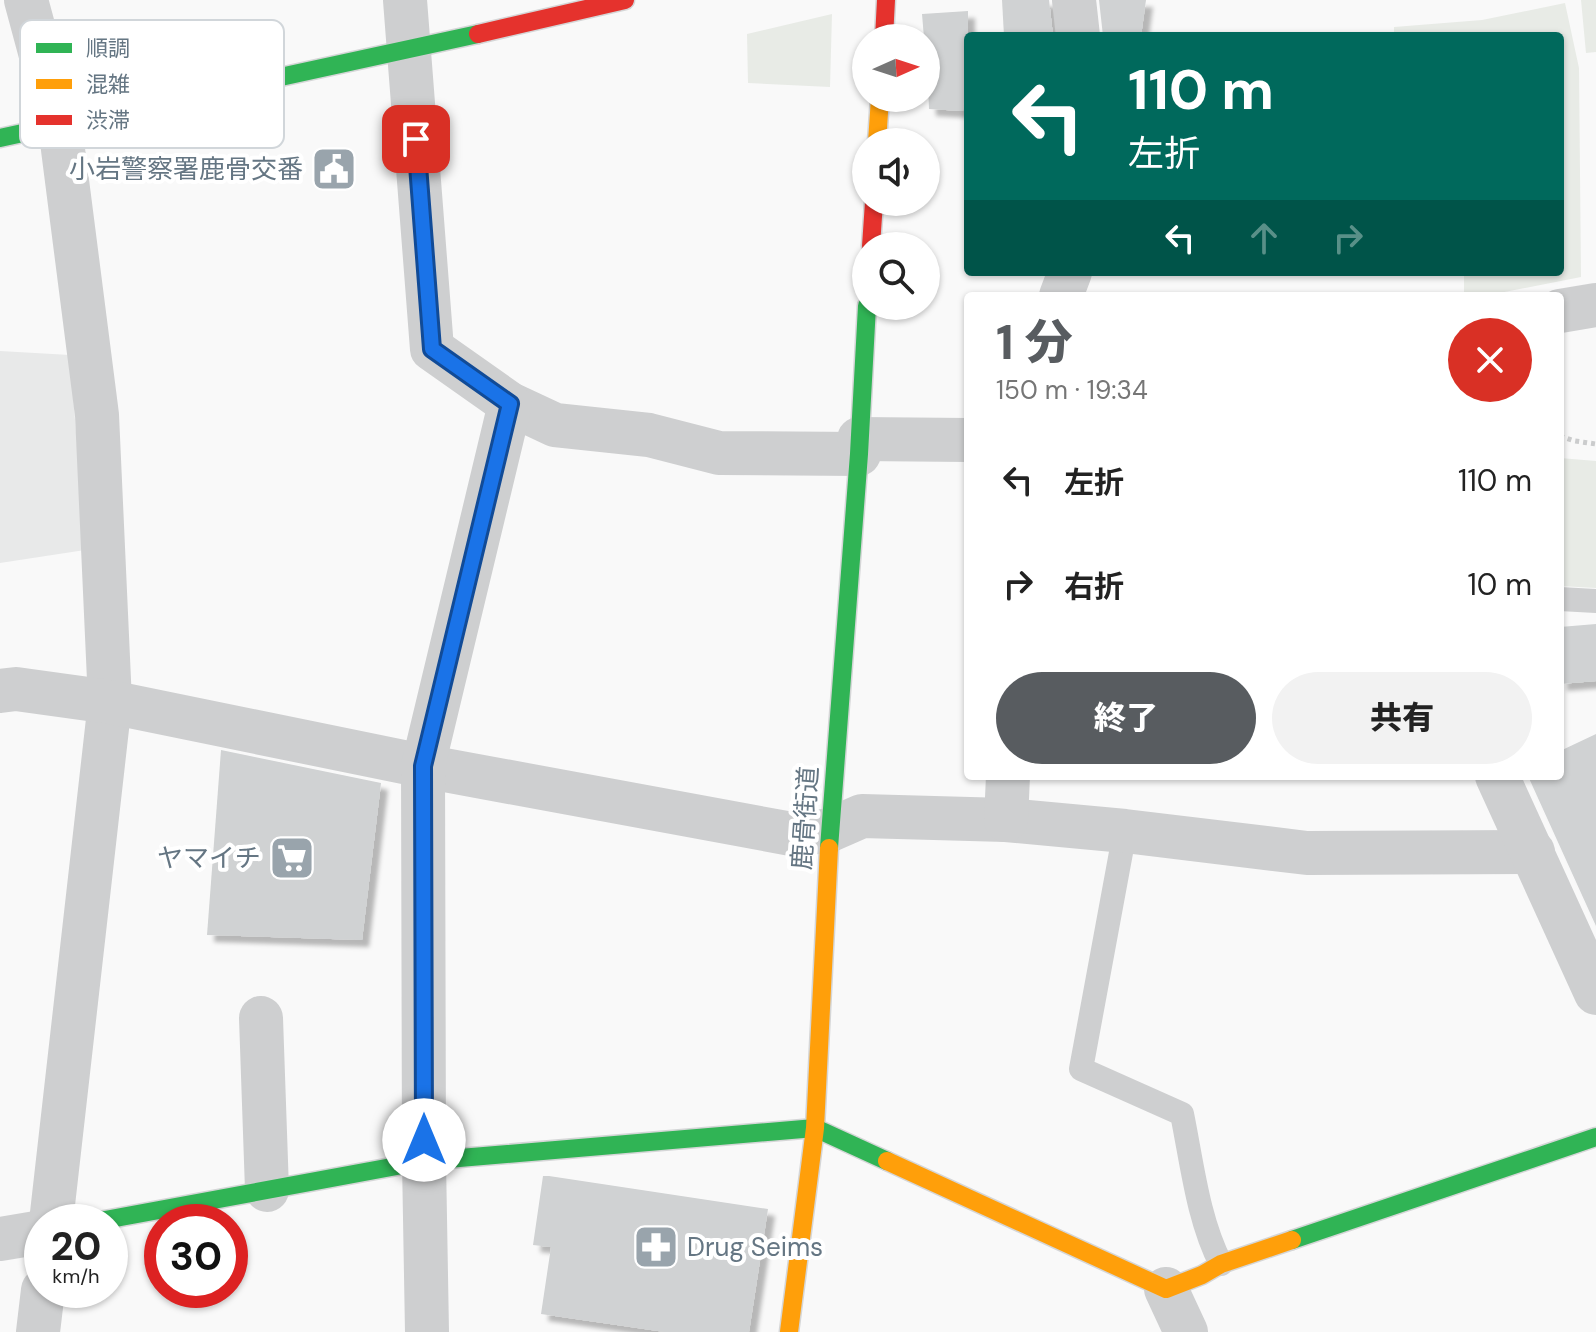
<!DOCTYPE html>
<html lang="ja">
<meta charset="utf-8">
<style>
body{margin:0;font-family:"DM Sans","Noto Sans JP",sans-serif;background:#f2f2f2;color:#222;height:100vh;display:flex;flex-direction:column;font-size:30px;white-space:nowrap}
*{box-sizing:border-box;margin:0}
p{font-size:26px;color:#767676}
.icon{flex:none;width:44px;height:44px;fill:none;stroke:currentColor;stroke-width:2;stroke-linecap:round;stroke-linejoin:round}
.map{position:relative;flex:1;overflow:hidden}
.drawer{position:absolute;left:964px;top:292px;width:600px;height:488px;display:flex;flex-direction:column;background:#fff;border-radius:8px;box-shadow:0 2px 6px #0004}
.drawer>*{flex:none}
.top-card{position:absolute;left:964px;top:32px;width:600px;height:244px;border-radius:8px;box-shadow:0 2px 6px #0004;background:#00695c;color:#fff;overflow:hidden}
.needle{width:52px;rotate:87deg}
.controls{position:absolute;left:852px;top:24px;display:grid;gap:16px}
.controls a{display:grid;place-items:center;width:88px;height:88px;border-radius:50%;background:#fff;box-shadow:0 2px 6px #0004;font-size:40px}
.speed{position:absolute;left:24px;top:1204px;display:flex;gap:16px;font-size:40px;font-weight:700;text-align:center}
.speed>*{display:grid;place-content:center;width:104px;height:104px;border-radius:50%;background:#fff;box-shadow:0 2px 6px #0004;line-height:1}
.speed small{font-size:20px;font-weight:400}
.speed .limit{border:12px solid #d22;background:#fff;color:#111}
.pin{position:absolute;display:grid;place-items:center;width:68px;height:68px;color:#fff;margin:-34px;border-radius:16px;box-shadow:0 4px 12px #0006}
.me{position:absolute;width:88px;margin:-44px;rotate:0deg;stroke-linejoin:round;filter:drop-shadow(0 0 6px #0008)}
.turn{display:flex;align-items:center;gap:28px;height:168px;padding:0 32px;font-size:36px}
.turn .icon{width:104px;height:104px;stroke-width:2.5}
.turn b{display:block;font-size:56px;line-height:68px}
.lanes{display:flex;align-items:center;height:76px;padding:0 32px;background:#0003;justify-content:center;gap:40px;direction:ltr}
.lanes .off{opacity:.35}
.round{display:grid;place-items:center;flex:none;width:84px;height:84px;border-radius:42px;background:#f2f2f2}
.headline{display:flex;align-items:center;justify-content:space-between;height:136px;padding:0 32px}
h1{font-size:48px;font-weight:800;line-height:60px;color:#585c60}
.primary-button{display:flex;gap:16px;margin-top:auto;padding:16px 32px}
.primary-button a{flex:1;height:92px;border-radius:48px;background:#585c60;color:#fff;font-size:32px;font-weight:800;line-height:92px;text-align:center}
.primary-button a+a{background:#f2f2f2;color:#222}
ul{padding:0;list-style:none}
li{display:flex;align-items:center;gap:24px;height:104px;padding:0 32px}
li div{flex:1}
li b{display:block;font-size:30px}
li em{font-style:normal}
.map>svg:first-child{display:block}
.built{fill:#e8e9e9}
.green{fill:#e8ebe6}
.building{fill:#d0d2d3;filter:url(#shadow)}
.lines{fill:none;stroke-linecap:round;stroke-linejoin:round}
.fast-casing{stroke:#d5d6d7;stroke-width:21}
.slow-casing{stroke:#d5d6d7;stroke-width:21}
.jam-casing{stroke:#d5d6d7;stroke-width:21}
.path{stroke:#cbcccd;stroke-width:5;stroke-dasharray:4 4;stroke-linecap:butt}
.lane{stroke:#cecfd0;stroke-width:24}
.street{stroke:#cecfd0;stroke-width:44}
.fast{stroke:#30b455;stroke-width:18}
.slow{stroke:#ff9f0a;stroke-width:18}
.jam{stroke:#e5322d;stroke-width:18}
.route-casing{stroke:#114b97;stroke-width:20}
.route{stroke:#1a73e8;stroke-width:14}
.labels{text-anchor:middle;stroke-width:8;stroke-linejoin:round;paint-order:stroke}
.poi-label{font-size:26px;fill:#657683;stroke:#fff;text-anchor:end}
.street-label{font-size:26px;fill:#657683;stroke:#fff}
.key{fill:#fff;stroke:#d1d6da;stroke-width:2}
.key-label{font-size:22px;fill:#657683}
</style>
<div class="map">
<svg width="1596" height="1332" viewBox="0 0 1596 1332">
<defs>
<filter id="shadow"><feDropShadow dx="7" dy="7" stdDeviation="2" flood-color="#0004"/></filter>
</defs>
<rect width="100%" height="100%" fill="#f9f9f9"/>
<polygon class="built" points="0,351 70,355 85,550 0,563"/>
<g class="green">
<polygon points="1581,0 1596,0 1596,52 1586,53"/>
<polygon points="1565,3 1579,68 1581,277 1484,296 1464,296 1464,272 1560,272 1560,36 1394,36 1394,27 1482,20"/>
<polygon points="832,14 830,87 748,83 747,34"/>
<polygon points="1560,458 1596,461 1596,588 1560,586"/>
</g>
<g class="building">
<polygon points="1002,0 1049,0 1053,36 1004,36"/>
<polygon points="1099,0 1146,0 1141,36 1103,36"/>
<polygon points="968,11 968,45 963,111 929,109 926,38 924,38 922,14"/>
<polygon points="1596,624 1596,681 1560,684 1560,627"/>
<polygon points="1596,734 1596,926 1528,776 1560,776 1560,751"/>
<polygon points="221,750 381,783 362,940 207,935"/>
<polygon points="543,1176 549,1176 768,1209 749,1332 665,1332 541,1314 551,1247 533,1245"/>
</g>
<g class="lines">
<g class="fast-casing">
<g id="fast">
<polyline points="0,138 478,34"/>
<polyline points="829,848 859,454 867,306"/>
<polyline points="94,1222 424,1161 815,1128 887,1161"/>
<polyline points="1292,1240 1596,1137"/>
</g>
</g>
<g class="slow-casing">
<g id="slow">
<polyline points="877,142 880,98"/>
<polyline points="887,1161 1166,1289 1202,1275 1221,1264 1292,1240"/>
<polyline points="789,1332 815,1128 829,848"/>
</g>
</g>
<g class="jam-casing">
<g id="jam">
<polyline points="478,34 625,0"/>
<polyline points="884,38 886,0"/>
<polyline points="871,246 874,202"/>
</g>
</g>
<polyline class="path" points="1560,436 1575,441 1596,444"/>
<g class="lane">
<polyline points="1560,599 1596,601"/>
<path d="M1125,831l-44,238 101,45c10,49 16,106 39,150"/>
</g>
<g class="street">
<polyline points="26,0 60,126 97,415 110,702 51,1222"/>
<polyline points="405,0 432,349 510,404 555,425 649,435 719,453 859,454"/>
<polyline points="1074,0 1078,36"/>
<polyline points="1061,296 1070,272"/>
<polyline points="1560,311 1596,305"/>
<polyline points="859,439 968,440"/>
<polyline points="0,691 16,689 110,702 423,766 797,835 830,830 862,816 1006,820 1125,831 1307,853 1533,852"/>
<polyline points="1497,776 1596,993"/>
<polyline points="1006,820 1008,776"/>
<polyline points="261,1018 267,1190"/>
<polyline points="0,1239 42,1232"/>
<polyline points="1166,1289 1186,1332"/>
<polyline points="38,1332 43,1290"/>
<polyline points="427,1332 424,1161 423,766 510,404"/>
</g>
<use href="#fast" class="fast"/>
<use href="#slow" class="slow"/>
<use href="#jam" class="jam"/>
</g>
<g class="lines">
<g class="route-casing">
<polyline id="route" points="416,139 432,349 510,404 423,766 424,1140"/>
</g>
<use href="#route" class="route"/>
</g>
<defs>
<g id="civic-square" transform="scale(2.3)"><rect x="-9" y="-9" width="18" height="18" rx="4" fill="#99a4ac" stroke="#fff"/><path d="M-.6-6.5H3V-4.5H.6V-3L4-1V1h2V6H-6V1h2V-1L-.6-3ZM-1.2 2.5V6h2.4V2.5Z" fill="#fff"/></g>
<g id="supermarket-square" transform="scale(2.3)"><rect x="-9" y="-9" width="18" height="18" rx="4" fill="#99a4ac" stroke="#fff"/><path d="M-6-5.5h2.5l.6 2H6L4.5 2H-2.5L-4.4-4H-6ZM-1.5 3.2a1.3 1.3 0 1 0 .1 0ZM3 3.2a1.3 1.3 0 1 0 .1 0Z" fill="#fff"/></g>
<g id="pharmacy-square" transform="scale(2.3)"><rect x="-9" y="-9" width="18" height="18" rx="4" fill="#99a4ac" stroke="#fff"/><path d="M-2-6h4v4h4v4h-4v4h-4v-4h-4v-4h4Z" fill="#fff"/></g>
</defs>
<g fill-rule="evenodd">
<use href="#civic-square" x="334" y="169"/>
<use href="#supermarket-square" x="292" y="858"/>
<use href="#pharmacy-square" x="656" y="1247"/>
</g>
<g class="labels">
<g class="poi-label">
<text x="303" y="178">小岩警察署鹿骨交番</text>
<text x="261" y="867">ヤマイチ</text>
<text x="687" y="1256" text-anchor="start">Drug Seims</text>
</g>
<g class="street-label">
<text transform="translate(805 818) rotate(-86)" y="9">鹿骨街道</text>
</g>
</g>
<rect x="20" y="20" width="264" height="128" rx="12" class="key"/>
<rect x="36" y="43" width="36" height="10" fill="#30b455"/>
<rect x="36" y="79" width="36" height="10" fill="#ff9f0a"/>
<rect x="36" y="115" width="36" height="10" fill="#e5322d"/>
<g class="key-label">
<text x="86" y="56">順調</text>
<text x="86" y="92">混雑</text>
<text x="86" y="128">渋滞</text>
</g>
</svg>
<div class="controls">
<a><svg class="needle" viewBox="-14 -14 28 28"><path d="M0-13l5 13h-10z" fill="#e53935"/><path d="M0 13l5-13h-10z" fill="#767676"/></svg></a>
<a><svg class="icon" aria-label="sound" viewBox="0 0 24 24"><path d="M4 9h4l5-4v14l-5-4H4zM17 9q2 3 0 6"/></svg></a>
<a><svg class="icon" aria-label="search" viewBox="0 0 24 24"><circle cx="10" cy="10" r="6"/><path d="M15 15l6 6"/></svg></a>
</div>
<div class="speed"><div>20<small>km/h</small></div><div class="limit">30</div></div>
<div class="pin" style="left:416px;top:139px;background:#d93025"><svg class="icon" aria-label="arrive" viewBox="0 0 24 24"><path d="M6 21V4h12l-3 4 3 4H6"/></svg></div>
<svg class="me" style="left:424px;top:1140px" viewBox="-20 -20 40 40"><circle r="19" fill="#fff"/><path d="M0-13L10 11 0 6-10 11z" fill="#1a73e8"/></svg>
<div class="top-card">
<div class="turn"><svg class="icon" aria-label="left" viewBox="0 0 24 24"><path d="M17 20v-9H6M10 6l-5 5 5 5"/></svg><div><b>110 m</b>左折</div></div>
<div class="lanes"><svg class="icon" aria-label="left" viewBox="0 0 24 24"><path d="M17 20v-9H6M10 6l-5 5 5 5"/></svg><svg class="icon off" aria-label="ahead" viewBox="0 0 24 24"><path d="M12 20V5M6 11l6-6 6 6"/></svg><svg class="icon off" aria-label="right" viewBox="0 0 24 24"><path d="M7 20v-9h11M14 6l5 5-5 5"/></svg></div>
</div>
<section class="drawer">
<div class="headline"><div><h1>1 分</h1><p>150 m · 19:34</p></div><a class="round" style="background:#d93025;color:#fff"><svg class="icon" aria-label="close" viewBox="0 0 24 24"><path d="M6 6l12 12M18 6L6 18"/></svg></a></div>
<ul>
<li><svg class="icon" aria-label="left" viewBox="0 0 24 24"><path d="M17 20v-9H6M10 6l-5 5 5 5"/></svg><div><b>左折</b></div><em>110 m</em></li>
<li><svg class="icon" aria-label="right" viewBox="0 0 24 24"><path d="M7 20v-9h11M14 6l5 5-5 5"/></svg><div><b>右折</b></div><em>10 m</em></li>
</ul>
<div class="primary-button"><a>終了</a><a>共有</a></div>
</section>
</div>
